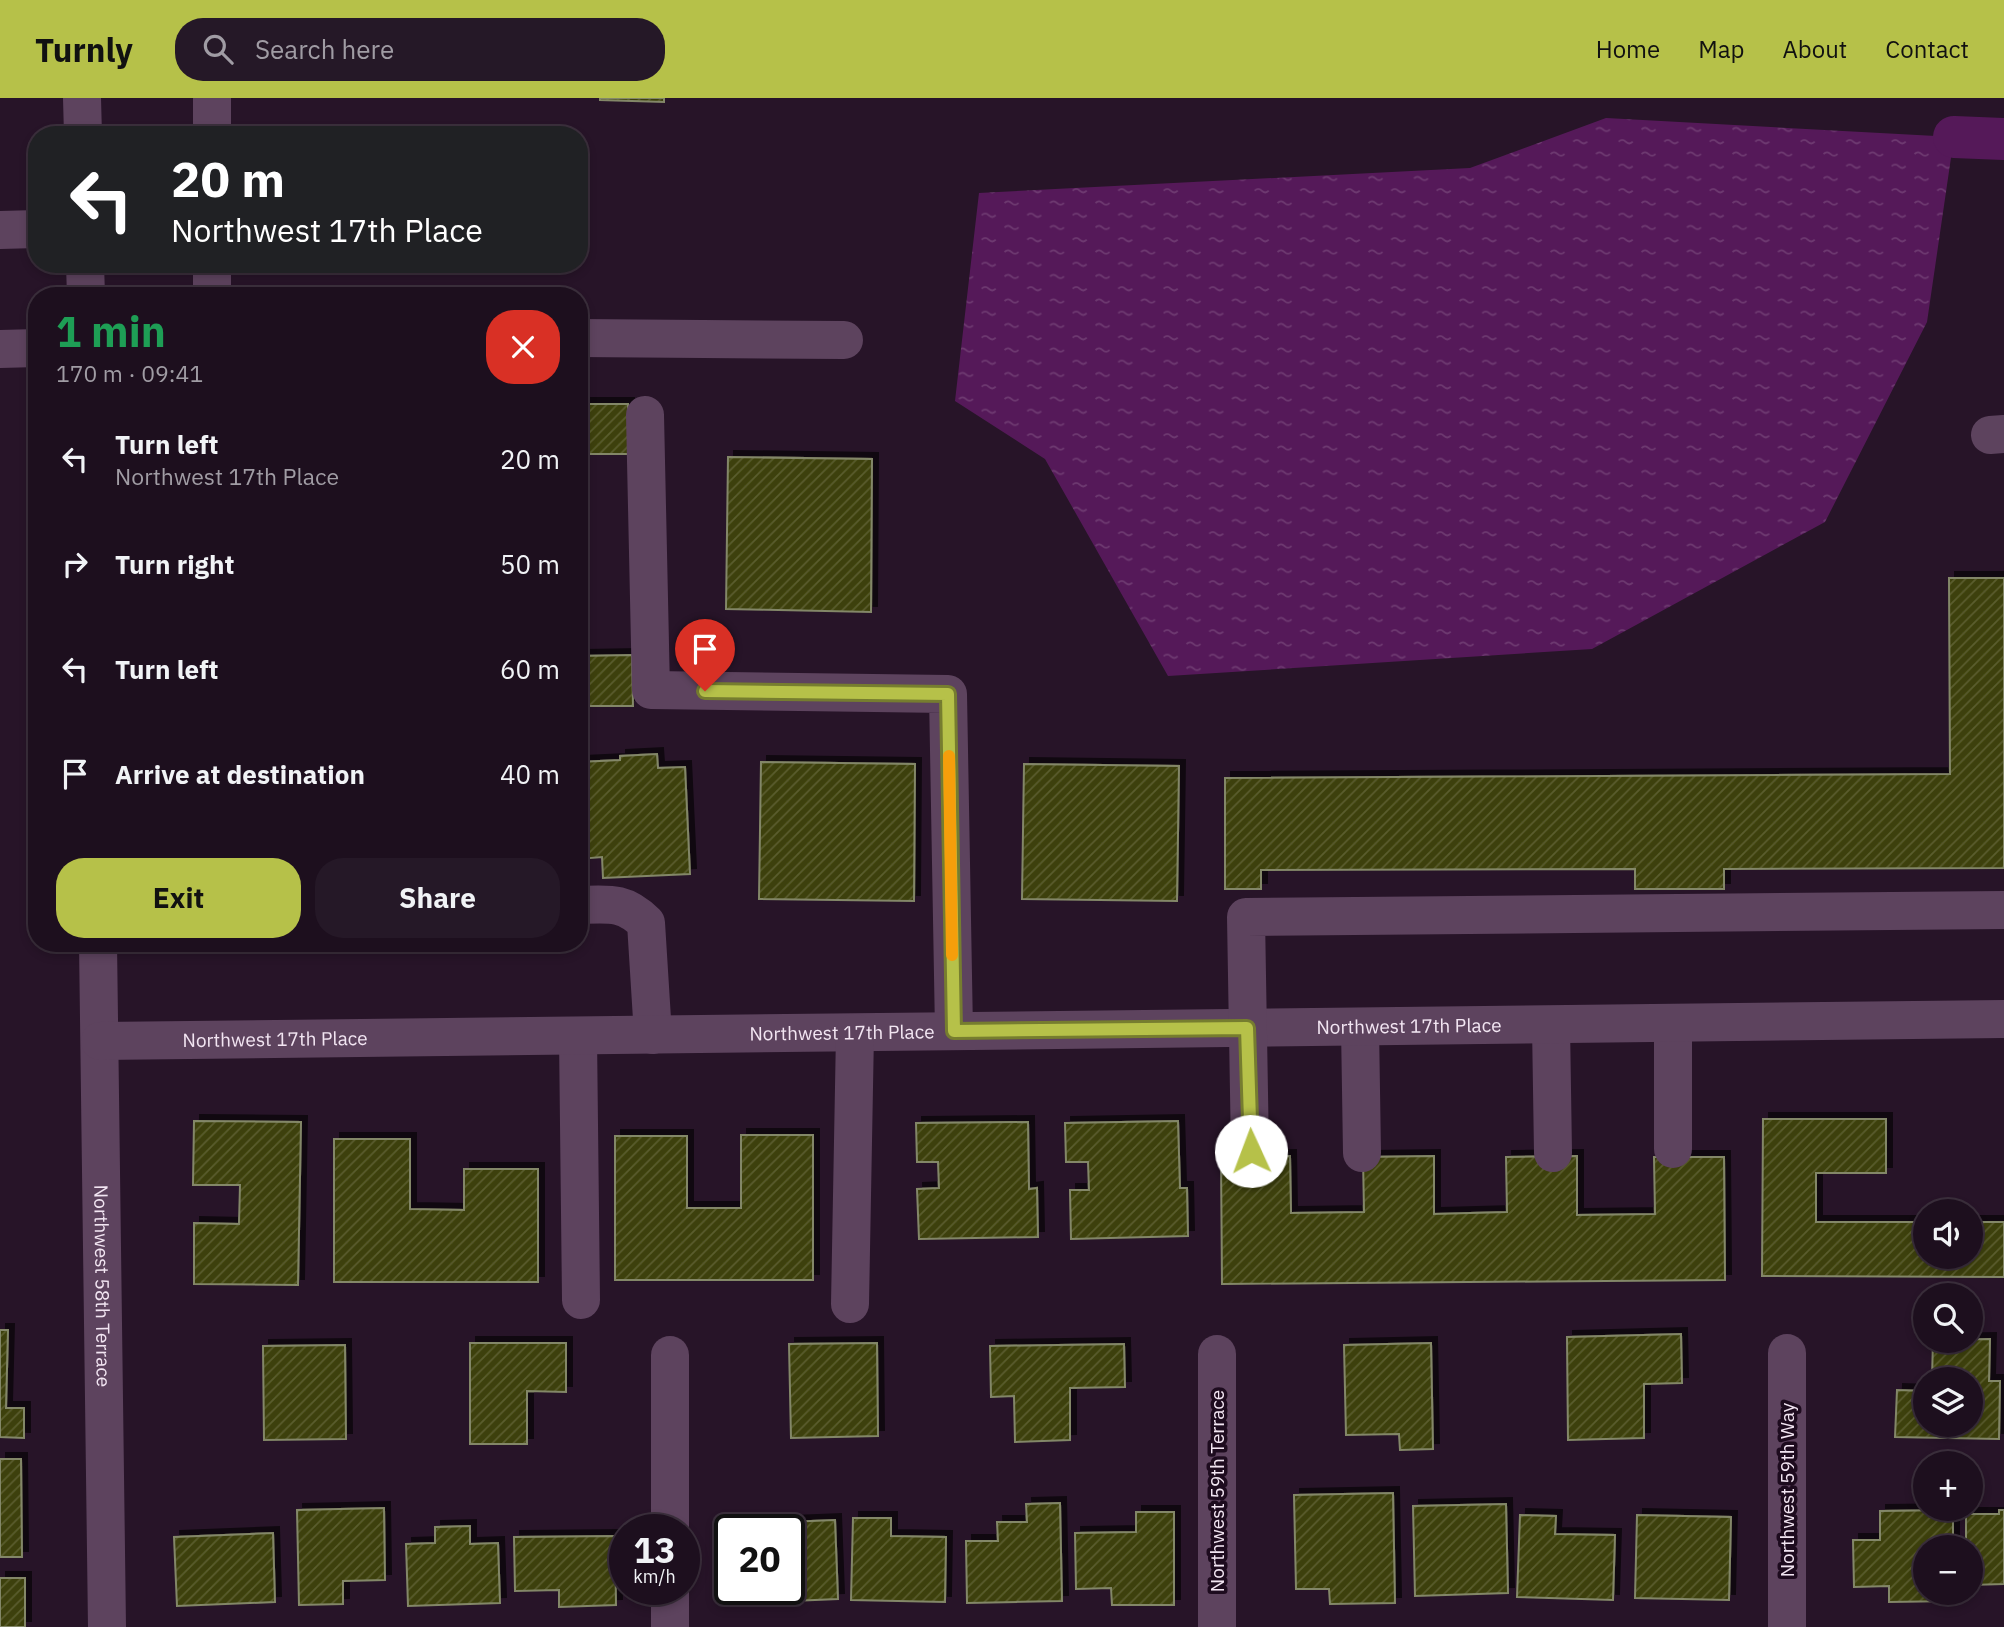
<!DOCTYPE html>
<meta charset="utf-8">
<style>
body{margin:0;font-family:"IBM Plex Sans",sans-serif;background:#251827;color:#f1f3f6;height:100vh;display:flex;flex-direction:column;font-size:26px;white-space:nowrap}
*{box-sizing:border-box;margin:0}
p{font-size:23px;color:#a09ca4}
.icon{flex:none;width:38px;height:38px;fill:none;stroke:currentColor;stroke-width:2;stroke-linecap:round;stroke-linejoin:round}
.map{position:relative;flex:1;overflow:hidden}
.panel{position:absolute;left:28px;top:189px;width:560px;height:665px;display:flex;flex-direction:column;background:#1d0f1e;border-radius:28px;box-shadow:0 4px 10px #0003,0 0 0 2px #3b2f3c}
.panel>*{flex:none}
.hud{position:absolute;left:28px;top:28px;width:560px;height:147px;border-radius:28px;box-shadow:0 4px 10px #0003,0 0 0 2px #3b2f3c;background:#202124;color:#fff;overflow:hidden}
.buttons{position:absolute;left:1913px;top:1101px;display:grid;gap:14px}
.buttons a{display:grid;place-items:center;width:70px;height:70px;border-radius:50%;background:#1d0f1e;box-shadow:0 4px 10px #0003,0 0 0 2px #3b2f3c;font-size:35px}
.speed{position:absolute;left:609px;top:1416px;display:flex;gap:14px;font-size:35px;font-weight:700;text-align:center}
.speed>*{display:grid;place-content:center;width:91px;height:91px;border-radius:50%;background:#1d0f1e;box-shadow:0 4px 10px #0003,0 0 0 2px #3b2f3c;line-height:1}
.speed small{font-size:18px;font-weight:400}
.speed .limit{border:4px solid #111;border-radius:10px;background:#fff;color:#111}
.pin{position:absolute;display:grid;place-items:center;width:60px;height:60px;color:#fff;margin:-72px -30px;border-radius:50% 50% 50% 0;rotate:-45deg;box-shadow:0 0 7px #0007}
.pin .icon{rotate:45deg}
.me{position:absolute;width:77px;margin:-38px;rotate:358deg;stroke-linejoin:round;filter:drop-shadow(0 0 5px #0008)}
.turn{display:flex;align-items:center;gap:24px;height:147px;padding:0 28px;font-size:32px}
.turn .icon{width:91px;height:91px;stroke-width:2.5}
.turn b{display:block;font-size:49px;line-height:60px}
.round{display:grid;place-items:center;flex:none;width:74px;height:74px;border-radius:28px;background:#251827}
.head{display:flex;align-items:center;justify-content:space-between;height:119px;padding:0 28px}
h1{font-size:42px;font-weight:700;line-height:52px;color:#1e9e55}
.action{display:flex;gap:14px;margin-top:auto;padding:14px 28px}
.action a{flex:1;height:80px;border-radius:28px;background:#b6c149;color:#111;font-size:28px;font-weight:700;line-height:80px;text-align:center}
.action a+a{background:#251827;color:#f1f3f6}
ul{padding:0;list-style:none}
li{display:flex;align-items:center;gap:21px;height:105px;padding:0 28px}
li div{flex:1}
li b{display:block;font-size:26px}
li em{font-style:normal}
header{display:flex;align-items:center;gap:42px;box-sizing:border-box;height:98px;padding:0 35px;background:#b6c149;color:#111}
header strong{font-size:33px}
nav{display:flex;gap:38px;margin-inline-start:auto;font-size:24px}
.search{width:490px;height:63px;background:#251827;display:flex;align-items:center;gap:18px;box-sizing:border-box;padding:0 24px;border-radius:28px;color:#a09ca4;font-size:26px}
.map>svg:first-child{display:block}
.water{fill:url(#water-ripples)}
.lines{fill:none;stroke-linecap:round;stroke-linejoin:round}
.canal{stroke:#551959;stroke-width:42}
.building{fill:url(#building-hatch);stroke:#838768;stroke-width:2;filter:url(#shadow)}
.minor{stroke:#5d435e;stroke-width:38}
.route-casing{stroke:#767d2f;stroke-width:18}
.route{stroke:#b6c149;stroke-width:12}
.slow{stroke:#f59e0b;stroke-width:12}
.labels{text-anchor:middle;stroke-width:7;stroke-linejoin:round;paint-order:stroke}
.street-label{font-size:19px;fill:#f2e5f2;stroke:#1d0b1e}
</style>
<header>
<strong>Turnly</strong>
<div class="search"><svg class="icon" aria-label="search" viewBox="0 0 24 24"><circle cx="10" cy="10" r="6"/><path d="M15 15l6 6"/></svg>Search here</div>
<nav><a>Home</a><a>Map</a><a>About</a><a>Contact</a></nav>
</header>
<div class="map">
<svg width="2004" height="1529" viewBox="0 0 2004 1529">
<defs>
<pattern id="water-ripples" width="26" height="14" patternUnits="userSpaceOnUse" patternTransform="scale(1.75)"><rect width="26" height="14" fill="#551959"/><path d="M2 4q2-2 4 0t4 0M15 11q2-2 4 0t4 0" fill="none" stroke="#6e3a71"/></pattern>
<pattern id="building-hatch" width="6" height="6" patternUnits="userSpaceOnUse" patternTransform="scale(1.75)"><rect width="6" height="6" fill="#3d410b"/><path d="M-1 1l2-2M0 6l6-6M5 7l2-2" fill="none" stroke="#5a5c2f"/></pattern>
<filter id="shadow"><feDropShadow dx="6" dy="-6" stdDeviation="0" flood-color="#0009"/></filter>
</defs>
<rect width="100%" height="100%" fill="#271428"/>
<polygon class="water" points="1606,20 1954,39 1927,224 1825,424 1592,551 1168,578 1045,361 955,303 979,95 1470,70"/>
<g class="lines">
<polyline class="canal" points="1954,39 2004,41"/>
</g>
<g class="building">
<polygon points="600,0 664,0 664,4 600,2"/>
<polygon points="579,306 628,306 629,356 579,356"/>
<polygon points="728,359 872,361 871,514 726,511"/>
<polygon points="1949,480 2004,480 2004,770 1724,771 1724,791 1635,791 1635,771 1261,772 1261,791 1225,791 1225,680 1950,676"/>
<polygon points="632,557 633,608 579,608 579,558"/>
<polygon points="657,656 658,670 685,669 690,776 603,780 602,759 579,761 579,664 620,662 620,658"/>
<polygon points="761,664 915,666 914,803 759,801"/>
<polygon points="1024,666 1179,668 1177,803 1022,801"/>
<polygon points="1763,1021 1886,1021 1886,1075 1816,1075 1816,1124 1925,1124 1925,1158 1970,1158 1970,1124 2004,1124 2004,1179 1762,1178"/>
<polygon points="194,1023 301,1024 298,1187 194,1186 194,1125 239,1126 240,1087 193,1087"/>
<polygon points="1178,1023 1180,1090 1187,1090 1188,1138 1071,1141 1070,1092 1089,1092 1088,1064 1066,1064 1065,1025"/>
<polygon points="1028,1024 1029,1091 1037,1090 1038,1139 919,1141 917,1091 939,1090 938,1064 917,1064 916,1025"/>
<polygon points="741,1037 813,1037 813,1182 615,1182 615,1038 687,1038 687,1110 741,1110"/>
<polygon points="334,1041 410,1041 410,1111 464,1112 464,1071 538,1071 538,1184 334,1184"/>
<polygon points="1290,1058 1291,1115 1364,1114 1363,1059 1434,1058 1434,1116 1507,1114 1506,1059 1577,1058 1577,1117 1655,1116 1654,1059 1724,1059 1725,1182 1222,1186 1221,1059"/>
<polygon points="0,1232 8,1232 6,1310 24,1310 24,1340 0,1339"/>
<polygon points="1681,1236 1682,1285 1644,1286 1644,1340 1568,1342 1567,1239"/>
<polygon points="1990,1241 1989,1283 2000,1283 1999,1341 1895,1339 1897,1292 1925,1293 1925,1326 1970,1326 1970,1281 1932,1281 1933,1242"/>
<polygon points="470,1245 566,1245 566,1294 527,1293 527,1346 470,1346"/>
<polygon points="877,1245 878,1338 791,1340 789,1246"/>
<polygon points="1431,1245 1433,1351 1400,1352 1399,1336 1346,1337 1344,1247"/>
<polygon points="1124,1246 1125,1289 1070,1290 1070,1342 1015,1344 1014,1298 991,1299 990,1248"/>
<polygon points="345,1247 346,1341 264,1342 263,1248"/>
<polygon points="0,1361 21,1361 22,1459 0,1459"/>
<polygon points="1393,1395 1395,1505 1330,1506 1329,1491 1296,1491 1294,1397"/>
<polygon points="1060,1405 1062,1503 967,1505 966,1443 998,1443 997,1424 1027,1424 1026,1406"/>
<polygon points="1506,1406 1508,1495 1415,1498 1413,1408"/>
<polygon points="384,1410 385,1482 343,1483 343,1506 299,1507 297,1412"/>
<polygon points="1953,1412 1953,1449 1925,1449 1925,1494 1954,1494 1954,1503 1889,1504 1889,1488 1854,1489 1853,1442 1880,1442 1880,1413"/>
<polygon points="1999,1412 2004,1412 2004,1486 1970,1487 1970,1449 1966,1449 1966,1416 1999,1416"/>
<polygon points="1136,1414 1174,1414 1174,1507 1112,1507 1111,1490 1076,1491 1075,1435 1136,1434"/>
<polygon points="1520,1417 1556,1418 1555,1436 1615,1437 1613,1502 1517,1499"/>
<polygon points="1637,1417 1731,1419 1729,1502 1635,1500"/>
<polygon points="853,1420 891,1420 891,1438 946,1439 945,1504 851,1502"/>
<polygon points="835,1422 838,1501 743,1505 742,1491 789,1491 789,1432 740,1432 740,1426"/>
<polygon points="470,1428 470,1446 498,1445 500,1505 408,1508 406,1446 435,1445 435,1429"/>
<polygon points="273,1435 275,1504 177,1508 174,1439"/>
<polygon points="615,1438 616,1507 559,1509 559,1492 515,1493 514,1439"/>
<rect x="0" y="1480" width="25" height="49"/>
</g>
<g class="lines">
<g class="minor">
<polyline points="82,0 83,37"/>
<polyline points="212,0 212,37"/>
<polyline points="0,132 37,131"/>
<polyline points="85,166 86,198"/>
<polyline points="212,166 212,198"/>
<polyline points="579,240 844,242"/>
<polyline points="0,251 37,250"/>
<polyline points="645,317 651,592 948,596 954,933"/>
<polyline points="1990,337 2004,336"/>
<path d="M579,807c30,-1 45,-4 67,18l7,112"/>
<path id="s1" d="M98,845l9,684"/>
<polyline points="1673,925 1673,1051"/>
<polyline points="1551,927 1553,1055"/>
<polyline points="1360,929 1362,1055"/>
<polyline points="578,938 581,1202"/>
<path id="s2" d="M100,943l1904,-22"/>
<polyline points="1250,1053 1246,819 2004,812"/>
<polyline points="850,1206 855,935"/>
<polyline points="1787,1255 1787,1529"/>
<polyline points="1217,1256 1217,1529"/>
<polyline points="670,1257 670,1432"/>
<polyline points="670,1491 670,1529"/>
</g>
</g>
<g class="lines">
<g class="route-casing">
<polyline id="route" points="705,593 948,596 954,933 1247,930 1251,1053"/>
</g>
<use href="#route" class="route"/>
<polyline class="slow" points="949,658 952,857"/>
</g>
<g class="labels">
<g class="street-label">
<text dy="7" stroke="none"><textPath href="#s2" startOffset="1309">Northwest 17th Place</textPath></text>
<text dy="7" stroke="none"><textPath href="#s2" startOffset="742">Northwest 17th Place</textPath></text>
<text dy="7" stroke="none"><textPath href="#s2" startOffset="175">Northwest 17th Place</textPath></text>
<text dy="7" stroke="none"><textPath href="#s1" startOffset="343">Northwest 58th Terrace</textPath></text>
<text transform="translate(1787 1392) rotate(-90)" y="7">Northwest 59th Way</text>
<text transform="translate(1217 1393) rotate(-90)" y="7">Northwest 59th Terrace</text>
</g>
</g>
</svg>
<div class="buttons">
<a><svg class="icon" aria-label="sound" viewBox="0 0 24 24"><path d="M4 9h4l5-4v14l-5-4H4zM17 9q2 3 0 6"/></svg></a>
<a><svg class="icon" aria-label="search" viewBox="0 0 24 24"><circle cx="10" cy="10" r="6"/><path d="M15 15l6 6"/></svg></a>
<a><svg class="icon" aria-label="layers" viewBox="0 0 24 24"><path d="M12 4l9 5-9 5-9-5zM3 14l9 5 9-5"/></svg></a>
<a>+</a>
<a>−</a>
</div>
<div class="speed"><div>13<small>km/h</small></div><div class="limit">20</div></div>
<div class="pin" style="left:705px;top:593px;background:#d93025"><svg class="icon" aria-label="arrive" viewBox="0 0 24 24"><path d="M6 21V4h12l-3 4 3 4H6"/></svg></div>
<svg class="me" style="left:1251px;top:1053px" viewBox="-20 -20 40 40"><circle r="19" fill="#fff"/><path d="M0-13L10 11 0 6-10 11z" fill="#b6c149"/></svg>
<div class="hud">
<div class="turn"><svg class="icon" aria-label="left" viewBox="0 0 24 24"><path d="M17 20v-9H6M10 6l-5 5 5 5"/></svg><div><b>20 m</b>Northwest 17th Place</div></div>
</div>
<section class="panel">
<div class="head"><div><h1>1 min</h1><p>170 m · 09:41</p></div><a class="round" style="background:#d93025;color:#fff"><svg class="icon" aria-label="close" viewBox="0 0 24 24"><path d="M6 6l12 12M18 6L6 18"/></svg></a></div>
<ul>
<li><svg class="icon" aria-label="left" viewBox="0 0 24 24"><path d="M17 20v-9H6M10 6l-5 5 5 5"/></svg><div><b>Turn left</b><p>Northwest 17th Place</p></div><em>20 m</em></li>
<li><svg class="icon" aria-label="right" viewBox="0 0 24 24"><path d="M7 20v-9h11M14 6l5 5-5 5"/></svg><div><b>Turn right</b></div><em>50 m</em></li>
<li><svg class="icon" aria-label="left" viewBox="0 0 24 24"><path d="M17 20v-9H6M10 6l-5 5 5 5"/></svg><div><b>Turn left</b></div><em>60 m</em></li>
<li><svg class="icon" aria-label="arrive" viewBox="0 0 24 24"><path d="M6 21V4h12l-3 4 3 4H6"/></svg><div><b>Arrive at destination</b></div><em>40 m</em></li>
</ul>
<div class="action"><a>Exit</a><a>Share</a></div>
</section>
</div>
